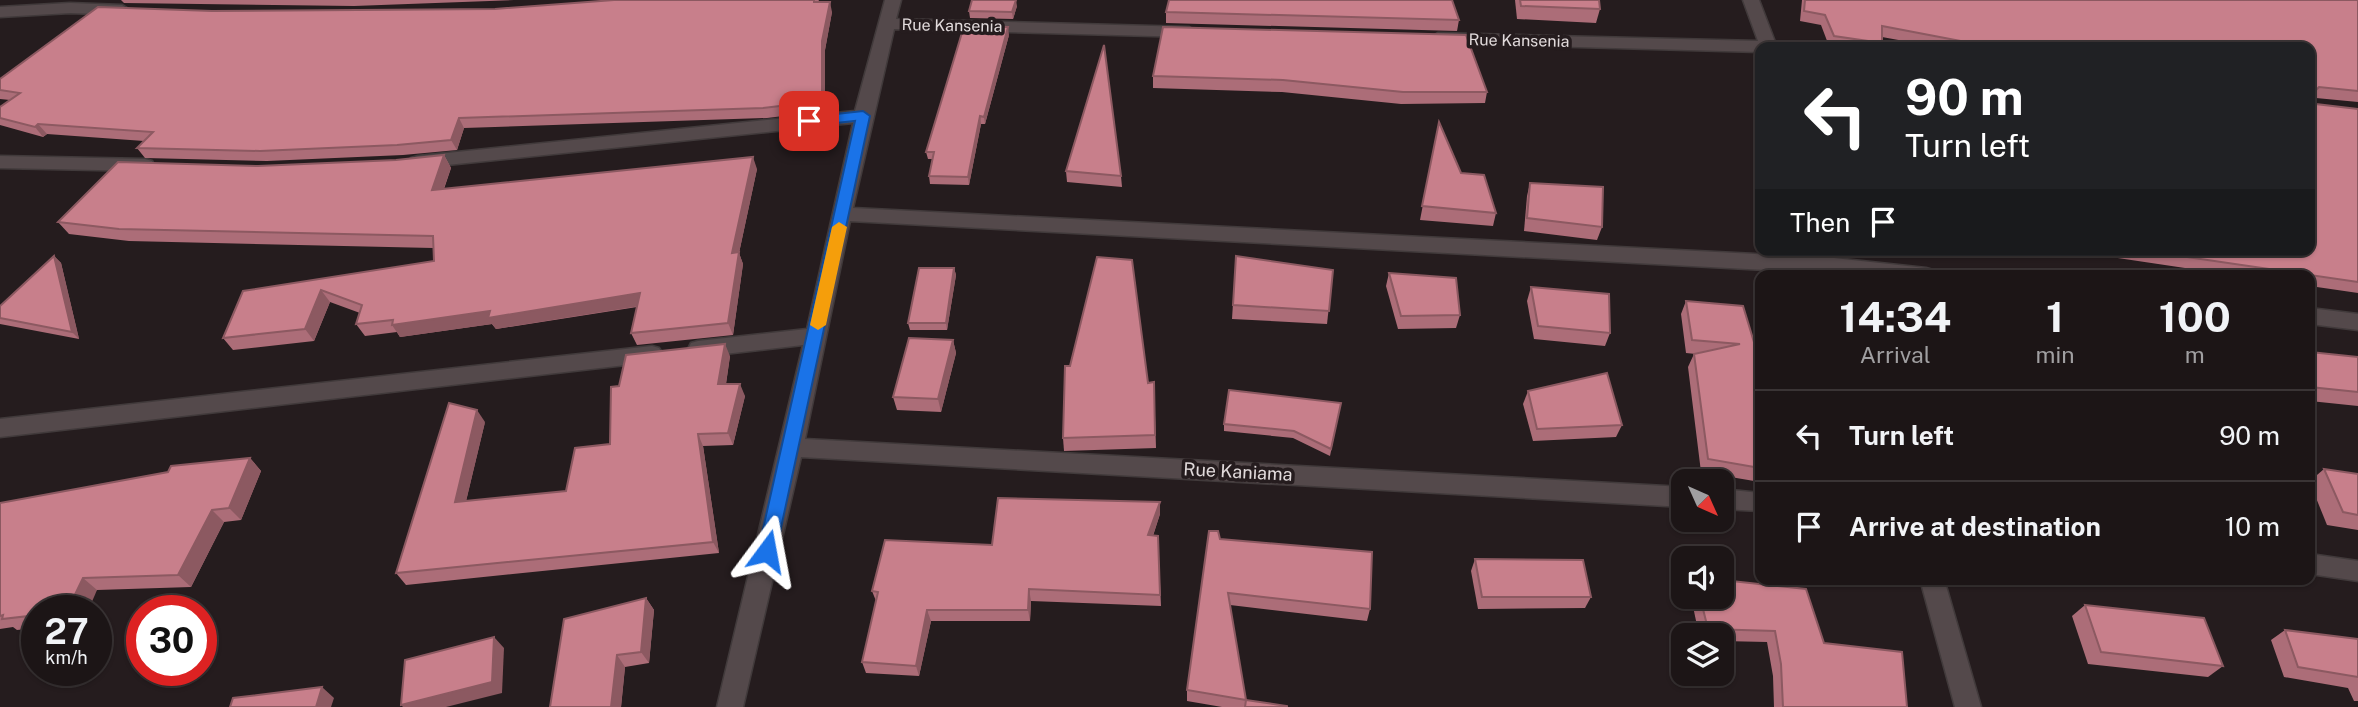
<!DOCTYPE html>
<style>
body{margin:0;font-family:"Public Sans",sans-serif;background:#292223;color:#f1f3f6;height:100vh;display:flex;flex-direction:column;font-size:26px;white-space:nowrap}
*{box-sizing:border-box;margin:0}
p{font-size:23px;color:#a09fa1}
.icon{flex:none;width:38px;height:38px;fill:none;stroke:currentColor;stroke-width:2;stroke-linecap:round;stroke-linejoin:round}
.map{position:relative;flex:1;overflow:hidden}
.sheet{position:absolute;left:1755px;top:270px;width:560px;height:315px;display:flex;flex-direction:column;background:#1c1516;border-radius:14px;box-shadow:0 2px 5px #0004,0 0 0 2px #3a3435}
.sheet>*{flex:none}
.top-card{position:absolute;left:1755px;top:42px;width:560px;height:214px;border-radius:14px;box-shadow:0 2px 5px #0004,0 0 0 2px #3a3435;background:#202124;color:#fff;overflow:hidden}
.needle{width:46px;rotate:135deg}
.controls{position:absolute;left:1671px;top:469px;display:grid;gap:14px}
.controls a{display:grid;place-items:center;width:63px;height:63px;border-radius:14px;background:#1c1516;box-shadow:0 2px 5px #0004,0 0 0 2px #3a3435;font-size:35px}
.speed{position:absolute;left:21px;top:595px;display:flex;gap:14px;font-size:35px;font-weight:700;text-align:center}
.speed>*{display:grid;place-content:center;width:91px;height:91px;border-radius:50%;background:#1c1516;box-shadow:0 2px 5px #0004,0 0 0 2px #3a3435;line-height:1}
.speed small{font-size:18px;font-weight:400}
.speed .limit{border:10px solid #d22;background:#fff;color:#111}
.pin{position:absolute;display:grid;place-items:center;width:60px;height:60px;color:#fff;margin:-30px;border-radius:14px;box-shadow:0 4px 10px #0006}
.me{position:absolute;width:77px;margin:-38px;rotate:13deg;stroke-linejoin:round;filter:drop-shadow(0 0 5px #0008)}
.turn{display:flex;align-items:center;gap:24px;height:147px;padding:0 35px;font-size:32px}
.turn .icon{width:91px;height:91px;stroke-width:2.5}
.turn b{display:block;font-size:49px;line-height:60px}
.then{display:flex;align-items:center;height:66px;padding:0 35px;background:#0003;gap:14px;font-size:26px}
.eta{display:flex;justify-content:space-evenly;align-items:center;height:119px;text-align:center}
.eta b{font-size:42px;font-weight:700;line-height:49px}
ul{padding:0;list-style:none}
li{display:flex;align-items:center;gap:21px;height:91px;padding:0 35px;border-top:2px solid #3a3435}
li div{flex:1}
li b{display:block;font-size:26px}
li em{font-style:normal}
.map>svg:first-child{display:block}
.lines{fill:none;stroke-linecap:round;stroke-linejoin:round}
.street-casing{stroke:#413a3b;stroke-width:3}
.street{fill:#54494b;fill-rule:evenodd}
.wall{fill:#ac6d78}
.shaded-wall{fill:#8c5961}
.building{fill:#c87f8b;stroke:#8c5961;stroke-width:2}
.route{fill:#1a73e8;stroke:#114b97;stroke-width:2}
.slow{fill:#f59e0b}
.labels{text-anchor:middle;stroke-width:7;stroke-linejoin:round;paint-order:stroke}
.far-street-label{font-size:16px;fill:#e1dadb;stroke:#251c1e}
.street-label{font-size:18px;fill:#e1dadb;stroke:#251c1e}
</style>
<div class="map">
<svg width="2358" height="707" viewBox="0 0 2358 707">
<rect width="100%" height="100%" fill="#251c1e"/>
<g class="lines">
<g class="street-casing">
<g id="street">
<polygon points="885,0 901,0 896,19 1189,27 1197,32 1189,37 894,29 853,208 1834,258 1926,268 1933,270 1936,275 1858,275 850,221 805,439 1684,487 1684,507 801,457 743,707 717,707 803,345 698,357 691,355 688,349 691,343 698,341 807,329 853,123 418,168 411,166 409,162 411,158 418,156 855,111"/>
<polygon points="1743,0 1759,0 1775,42 1781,47 1760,47 1760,52 1438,43 1430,38 1438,33 1758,41"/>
<polygon points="70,3 122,5 130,10 122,15 70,13 0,17 0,7"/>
<polygon points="0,156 145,159 152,161 154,165 152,169 145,171 0,168"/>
<polygon points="2310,308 2358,314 2358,330 2310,324"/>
<polygon points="652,346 659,348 663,354 659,360 652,362 0,437 0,419"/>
<polygon points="1722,489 1760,493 1760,511 1722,509"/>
<polygon points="2310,554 2358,561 2358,581 2310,574"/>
<polygon points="1920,579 1944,579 1981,707 1955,707"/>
</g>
</g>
<use href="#street" class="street"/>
</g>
<g class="wall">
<polygon points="121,0 514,0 354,6 124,3"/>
<polygon points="614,0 819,0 818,2 832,12 825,50 825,111 767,118 464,128 457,150 403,155 267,161 145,158 137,148 144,141 47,134 43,137 0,125 0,107 10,100 0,99 0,79 495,9"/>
<polygon points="1515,0 1599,0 1600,9 1596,23 1517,19"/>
<polygon points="1802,0 2358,0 2358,102 2316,98 2316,104 2358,109 2358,293 2310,286 2310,275 2232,275 2064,250 2310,250 2310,47 1937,47 1882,37 1882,43 1879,47 1839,47 1829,46 1821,25 1800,21"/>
<polygon points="1017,6 1013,19 970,18 969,11"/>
<polygon points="1166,12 1459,20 1457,31 1166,23"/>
<polygon points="1163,27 1487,92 1485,103 1401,104 1282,92 1153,88 1153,76"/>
<polygon points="1009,35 985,124 981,124 969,185 930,184 929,176 933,159 928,159 926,152"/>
<polygon points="1439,122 1461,173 1496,213 1493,226 1420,220"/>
<polygon points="444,155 451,168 444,189 757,169 739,253 743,264 733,335 637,345 631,333 637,307 496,329 492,324 400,337 397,332 365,336 356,324 360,313 330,302 314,341 233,350 223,338 243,291 434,261 433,248 129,241 69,234 58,222 258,166 396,160"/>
<polygon points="1066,171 1121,176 1122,187 1067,182"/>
<polygon points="1530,183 1602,227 1597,240 1524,231 1527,196"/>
<polygon points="54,256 61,263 79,339 0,324 0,306"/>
<polygon points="1236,256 1333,270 1327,324 1232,319"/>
<polygon points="954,268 956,275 947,330 910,330 908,323"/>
<polygon points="1389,273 1460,315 1456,328 1398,329 1386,286"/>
<polygon points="1531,287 1610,333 1605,346 1534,339 1527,301"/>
<polygon points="1686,301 1760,362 1760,482 1701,472 1688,367 1694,354 1696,354 1686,353 1681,314"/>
<polygon points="953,340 956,353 941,412 897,410 893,397"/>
<polygon points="2310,352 2358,357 2358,406 2310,401"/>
<polygon points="730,356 726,384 745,396 733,445 703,446 719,553 406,585 396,573 485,422 466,501 566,491 610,444 619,386"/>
<polygon points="1154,382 1156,448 1064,451 1063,438 1148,383"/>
<polygon points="1528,391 1622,425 1616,437 1533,441 1523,404"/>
<polygon points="1341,403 1330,456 1293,438 1224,431 1224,424"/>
<polygon points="250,458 261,471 241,520 224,522 191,587 97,590 37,611 37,628 17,630 13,627 0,629 0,503"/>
<polygon points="2324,469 2358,474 2358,530 2327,525 2310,483 2310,481"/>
<polygon points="1160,502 1160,514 1153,536 1158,536 1161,606 1031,601 1030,621 931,621 919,676 866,673 862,662 876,601 872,591 992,545"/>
<polygon points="1220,539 1370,609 1367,621 1230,605 1246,700 1287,707 1222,707 1187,701 1187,690"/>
<polygon points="1475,559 1591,597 1585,608 1478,609 1471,571"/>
<polygon points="1691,597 1722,597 1824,643 1907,707 1774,707 1773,676 1767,642 1722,641 1722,635 1699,635"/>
<polygon points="646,598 654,610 649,663 625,667 621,707 550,707"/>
<polygon points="2085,605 2223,666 2208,677 2088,664 2072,616"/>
<polygon points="2285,630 2358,639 2358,701 2354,701 2348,688 2284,677 2271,640"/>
</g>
<g class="shaded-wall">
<polygon points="1016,0 1017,6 1013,19 1012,12"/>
<polygon points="830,2 832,12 825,50 825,111 822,101 822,41"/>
<polygon points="1008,27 1009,35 985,124 984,117"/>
<polygon points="980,116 981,124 969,185 968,177"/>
<polygon points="459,118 464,128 457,150 451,140"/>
<polygon points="38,124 47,134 43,137 35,127"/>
<polygon points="444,155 451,168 439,202 432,190"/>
<polygon points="753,157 757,169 739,253 743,264 733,335 728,323 732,253"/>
<polygon points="54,256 61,263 79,339 72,332"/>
<polygon points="954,268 956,275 947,330 946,323"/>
<polygon points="321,290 330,302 314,341 305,329"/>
<polygon points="640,293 646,305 496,329 492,324 400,337 392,325 490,311"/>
<polygon points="953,340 956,353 941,412 938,399"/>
<polygon points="725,344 730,356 724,397 718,384"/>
<polygon points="740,384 745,396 733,445 728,433"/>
<polygon points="477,410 485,422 463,514 455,502"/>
<polygon points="698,434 703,446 719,553 713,542"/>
<polygon points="250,458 261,471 241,520 229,508"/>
<polygon points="1160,502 1160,514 1149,547 1148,535"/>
<polygon points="212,510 224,522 191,587 178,575"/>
<polygon points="83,578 97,590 88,611 67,611"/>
<polygon points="1029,589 1031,601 1030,621 1028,610"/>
<polygon points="646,598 654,610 649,663 641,652"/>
<polygon points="927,610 931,621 919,676 916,666"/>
<polygon points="494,637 504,648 502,693 446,707 403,707 401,705"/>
<polygon points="617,655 625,667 621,707 611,707"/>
<polygon points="322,687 334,698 331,707 316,707"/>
</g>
<g class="building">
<polygon points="614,0 814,0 814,2 830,2 822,41 822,101 763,108 459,118 451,140 397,145 260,151 137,148 153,132 38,124 35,127 0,118 0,107 20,93 0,90 0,79 98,7 212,11 495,9"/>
<polygon points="972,0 1016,0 1012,12 969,11"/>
<polygon points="1169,0 1452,0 1459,20 1166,12"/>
<polygon points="1520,0 1599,0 1600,9 1521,6"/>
<polygon points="1805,0 2358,0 2358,91 2319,87 2316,90 2316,104 2358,109 2358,282 2139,250 2310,250 2310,47 1992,47 1882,26 1882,43 1834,36 1825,15 1804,11"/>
<polygon points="964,26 1008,27 984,117 980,116 968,177 929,176 934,152 926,152"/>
<polygon points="1163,27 1466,35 1487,92 1403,92 1283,80 1153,76"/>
<polygon points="1104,45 1121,176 1066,171"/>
<polygon points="1439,122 1461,173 1484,175 1496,213 1422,206"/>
<polygon points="444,155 432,190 753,157 732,253 739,252 728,323 631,333 640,293 488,318 490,311 392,325 393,320 356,324 362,305 321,290 305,329 223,338 243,291 434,261 433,236 119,229 58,222 118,162 258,166 396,160"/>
<polygon points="1530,183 1603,187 1602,227 1527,218"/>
<polygon points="54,256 72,332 0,318 0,306"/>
<polygon points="1236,256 1333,270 1329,311 1233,305"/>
<polygon points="1097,257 1132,260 1148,383 1154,382 1155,435 1063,438 1065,366 1070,366"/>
<polygon points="919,268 954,268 946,323 908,323"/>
<polygon points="1389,273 1456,278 1460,315 1401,316"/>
<polygon points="1531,287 1609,294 1610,333 1538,326"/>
<polygon points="1686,301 1743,306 1760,362 1760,468 1708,459 1694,354 1740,344 1692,340"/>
<polygon points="909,338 953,340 938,399 893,397"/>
<polygon points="725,344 718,384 740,384 728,433 698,434 713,542 396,573 449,403 477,410 455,502 566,491 575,448 610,444 611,387 619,386 626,355"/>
<polygon points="2310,352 2358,357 2358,392 2310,387"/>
<polygon points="1607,373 1622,425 1537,429 1528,391"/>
<polygon points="1229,390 1341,403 1331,449 1294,431 1224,424"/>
<polygon points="250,458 229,508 212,510 178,575 83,578 67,611 37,611 37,615 2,619 3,615 0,616 0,503 168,472 171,466"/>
<polygon points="2324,469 2358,474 2358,515 2343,512"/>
<polygon points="998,498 1160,502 1148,535 1158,536 1160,595 1029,589 1028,610 927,610 916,666 862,662 878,592 872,591 885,540 992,545"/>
<polygon points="1209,531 1218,531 1220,539 1372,552 1370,609 1228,593 1246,700 1187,690"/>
<polygon points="1475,559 1583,560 1591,597 1482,597"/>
<polygon points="1722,580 1806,589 1824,643 1902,652 1907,707 1783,707 1781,664 1775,631 1708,629 1700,597 1722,597"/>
<polygon points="646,598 641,652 617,655 611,707 550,707 564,619"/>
<polygon points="2085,605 2204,618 2223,666 2101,652"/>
<polygon points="2285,630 2358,639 2358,677 2298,667"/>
<polygon points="494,637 492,682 401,705 405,660"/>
<polygon points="322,687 316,707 230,707 233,698"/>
<polygon points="1246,700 1287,706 1287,707 1245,707"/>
</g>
<polygon class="route" points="863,111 870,116 776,551 774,557 767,559 761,557 758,551 855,121 809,126 802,121 809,117"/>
<polygon class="slow" points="839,222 847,227 826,325 818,330 810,325 832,227"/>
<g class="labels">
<g class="far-street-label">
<text transform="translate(952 25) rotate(1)" y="6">Rue Kansenia</text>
<text transform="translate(1519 40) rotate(1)" y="6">Rue Kansenia</text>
</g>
<g class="street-label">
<text transform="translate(1238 472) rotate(3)" y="6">Rue Kaniama</text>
</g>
</g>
</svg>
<div class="controls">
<a><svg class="needle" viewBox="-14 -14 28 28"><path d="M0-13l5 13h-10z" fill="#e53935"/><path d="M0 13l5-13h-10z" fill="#a09fa1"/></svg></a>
<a><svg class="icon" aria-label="sound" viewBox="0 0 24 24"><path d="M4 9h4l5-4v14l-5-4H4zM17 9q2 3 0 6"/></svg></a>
<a><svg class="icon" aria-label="layers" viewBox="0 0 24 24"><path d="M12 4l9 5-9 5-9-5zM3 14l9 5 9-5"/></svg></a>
</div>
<div class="speed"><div>27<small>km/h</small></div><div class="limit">30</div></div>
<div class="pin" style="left:809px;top:121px;background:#d93025"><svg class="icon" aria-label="arrive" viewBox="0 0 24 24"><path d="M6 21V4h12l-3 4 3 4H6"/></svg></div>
<svg class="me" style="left:767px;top:551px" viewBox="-20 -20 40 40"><path d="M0-17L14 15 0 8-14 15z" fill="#1a73e8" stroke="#fff" stroke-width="4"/></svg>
<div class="top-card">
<div class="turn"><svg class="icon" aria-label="left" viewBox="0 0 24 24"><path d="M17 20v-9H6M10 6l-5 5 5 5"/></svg><div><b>90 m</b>Turn left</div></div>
<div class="then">Then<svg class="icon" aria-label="arrive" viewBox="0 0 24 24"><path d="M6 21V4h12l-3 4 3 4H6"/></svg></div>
</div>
<section class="sheet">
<div class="eta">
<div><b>14:34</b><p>Arrival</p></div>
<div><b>1</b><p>min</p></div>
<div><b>100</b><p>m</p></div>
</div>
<ul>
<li><svg class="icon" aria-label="left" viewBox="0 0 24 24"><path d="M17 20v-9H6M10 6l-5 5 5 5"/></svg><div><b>Turn left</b></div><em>90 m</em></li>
<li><svg class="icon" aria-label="arrive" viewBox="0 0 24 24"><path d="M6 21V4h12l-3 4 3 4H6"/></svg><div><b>Arrive at destination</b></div><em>10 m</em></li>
</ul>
</section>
</div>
